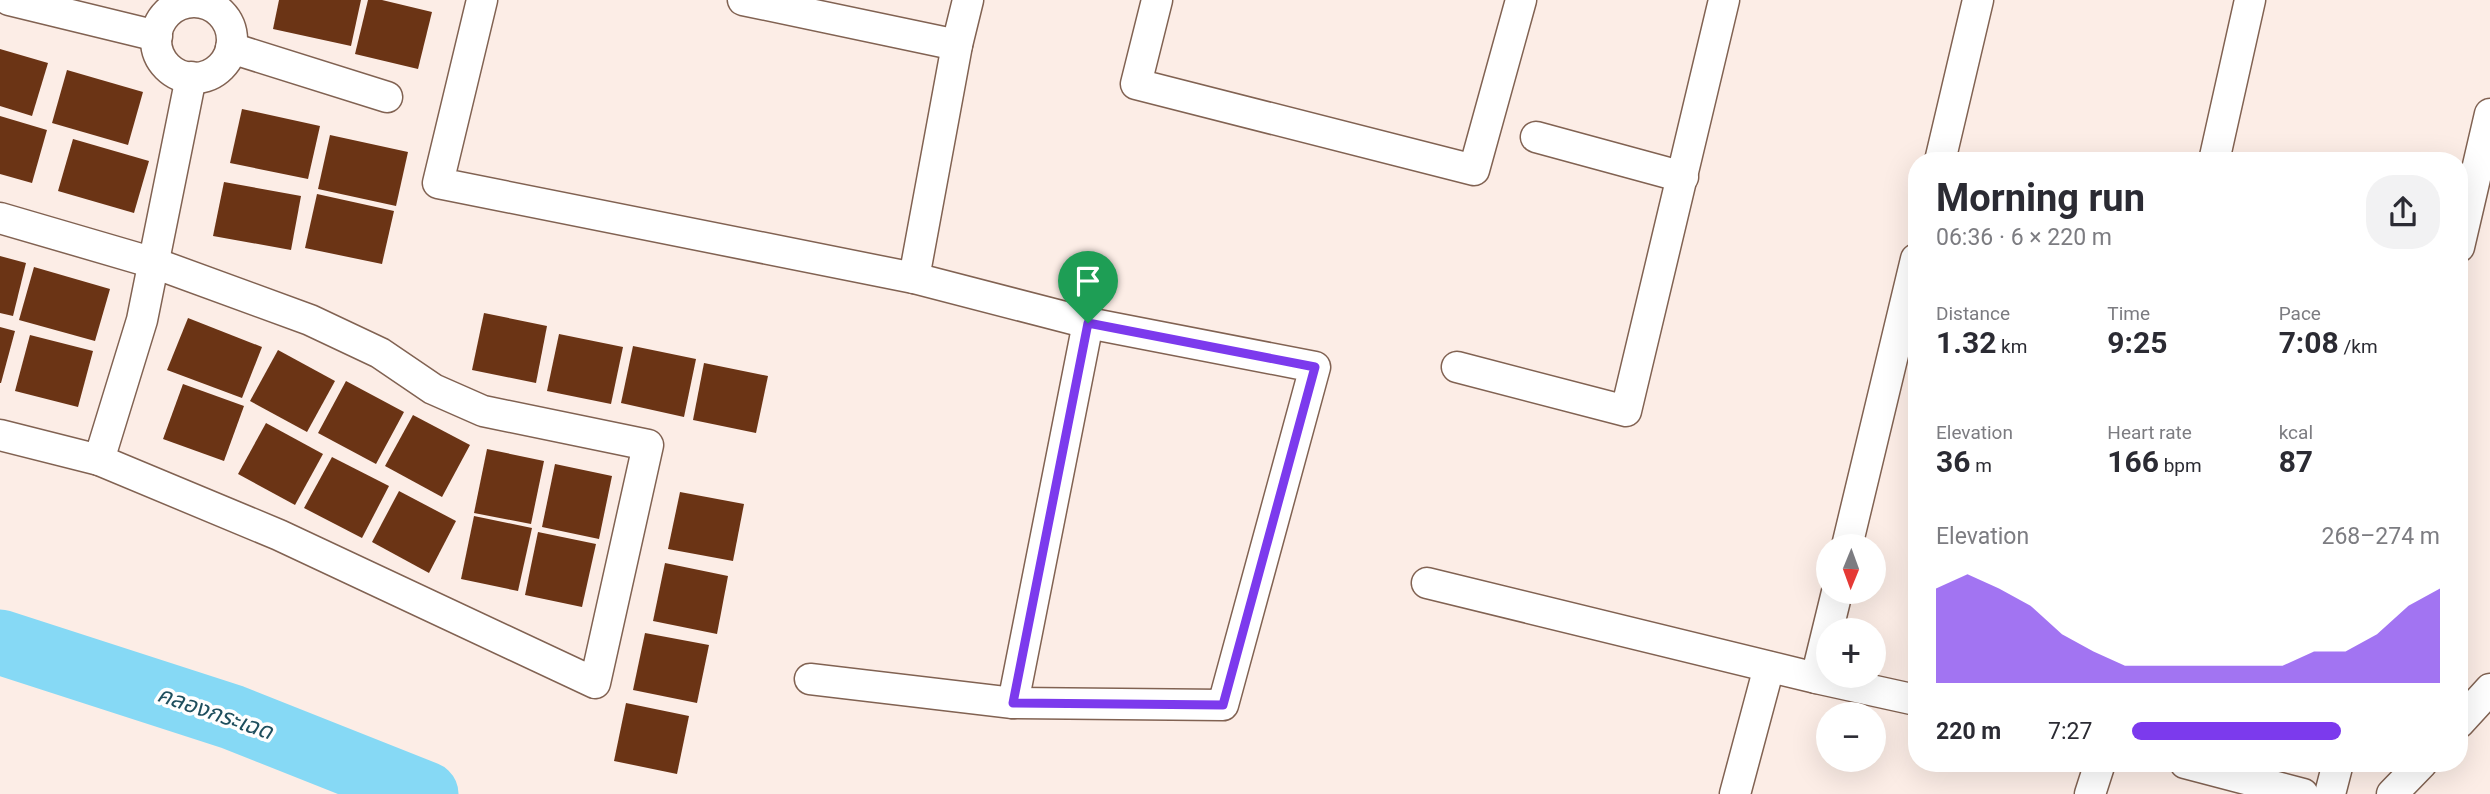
<!DOCTYPE html>
<meta charset="utf-8">
<style>
body{margin:0;font-family:Roboto,"Noto Sans Thai",sans-serif;background:#f2f2f3;color:#2b2b33;height:100vh;display:flex;flex-direction:column;font-size:26px;white-space:nowrap}
*{box-sizing:border-box;margin:0}
p{font-size:23px;color:#7c7c81}
.icon{flex:none;width:38px;height:38px;fill:none;stroke:currentColor;stroke-width:2;stroke-linecap:round;stroke-linejoin:round}
.map{position:relative;flex:1;overflow:hidden}
.details{position:absolute;left:1908px;top:152px;width:560px;height:620px;display:flex;flex-direction:column;background:#fff;border-radius:28px;box-shadow:0 7px 28px #0002}
.details>*{flex:none}
.needle{width:46px;rotate:181deg}
.buttons{position:absolute;left:1816px;top:534px;display:grid;gap:14px}
.buttons a{display:grid;place-items:center;width:70px;height:70px;border-radius:50%;background:#fff;box-shadow:0 7px 28px #0002;font-size:35px}
.pin{position:absolute;display:grid;place-items:center;width:60px;height:60px;color:#fff;margin:-72px -30px;border-radius:50% 50% 50% 0;rotate:-45deg;box-shadow:0 0 7px #0007}
.pin .icon{rotate:45deg}
.round{display:grid;place-items:center;flex:none;width:74px;height:74px;border-radius:28px;background:#f2f2f3}
.headline{display:flex;align-items:center;justify-content:space-between;height:119px;padding:0 28px}
h1{font-size:38px;font-weight:700;line-height:52px}
.metrics{display:grid;grid-template-columns:repeat(3,1fr);gap:10px;height:119px;padding:7px 28px}
.metrics div{display:grid;align-content:center}
.metrics b{font-size:30px;font-weight:700}
.metrics small{font-size:19px;font-weight:400}
.metrics p{font-size:19px}
.chart{height:196px;padding:14px 28px}
.chart p{display:flex;justify-content:space-between}
.chart svg{width:100%;height:126px;margin-top:7px;fill:#7c3aed;opacity:.7}
ul{padding:0 28px;list-style:none;font-size:23px}
li{display:grid;grid-template-columns:112px 84px 1fr;align-items:center;height:52px}
li i{height:18px;border-radius:9px;background:#7c3aed}
.map>svg:first-child{display:block}
</style>
<div class="map">
<svg width="2490" height="794" viewBox="0 0 2490 794">
<rect width="100%" height="100%" fill="#fcede6"/>
<g fill="none" stroke-linecap="round" stroke-linejoin="round">
<polyline stroke="#86d9f5" stroke-width="65" points="0,642 232,717 426,794"/>
</g>
<g fill="#6b3415">
<polygon points="279,0 361,0 351,46 273,29"/>
<polygon points="368,0 382,0 432,12 418,69 355,54"/>
<polygon points="0,49 48,63 32,116 0,106"/>
<polygon points="67,70 143,92 128,145 52,123"/>
<polygon points="242,109 320,126 308,179 230,163"/>
<polygon points="0,116 47,130 32,183 0,174"/>
<polygon points="330,135 408,152 396,206 318,189"/>
<polygon points="73,139 149,161 134,213 58,191"/>
<polygon points="224,182 301,196 291,250 213,236"/>
<polygon points="317,194 394,211 382,264 305,248"/>
<polygon points="0,256 26,263 13,316 0,313"/>
<polygon points="34,267 110,289 95,341 19,320"/>
<polygon points="484,313 547,326 536,383 472,370"/>
<polygon points="188,318 262,347 242,398 167,370"/>
<polygon points="0,327 15,331 1,383 0,383"/>
<polygon points="559,334 623,347 611,404 547,391"/>
<polygon points="30,335 93,351 78,407 15,391"/>
<polygon points="633,346 696,359 684,417 621,403"/>
<polygon points="278,350 335,381 307,432 250,401"/>
<polygon points="704,363 768,376 756,433 693,420"/>
<polygon points="346,381 404,412 376,464 318,433"/>
<polygon points="183,384 244,406 224,461 163,439"/>
<polygon points="413,415 470,445 442,497 385,466"/>
<polygon points="266,423 323,454 295,505 238,474"/>
<polygon points="487,449 544,461 531,524 474,513"/>
<polygon points="332,457 389,486 362,538 304,508"/>
<polygon points="555,464 612,476 599,539 542,527"/>
<polygon points="399,491 456,521 429,573 372,542"/>
<polygon points="680,492 744,504 733,561 668,549"/>
<polygon points="474,516 532,528 518,591 461,579"/>
<polygon points="538,532 596,544 582,607 525,595"/>
<polygon points="665,563 728,576 717,634 653,621"/>
<polygon points="645,633 709,645 697,703 633,690"/>
<polygon points="626,703 689,716 677,774 614,761"/>
</g>
<g fill="none" stroke-linecap="round" stroke-linejoin="round">
<defs>
<g id="street">
<polyline points="9,0 157,36"/>
<polyline points="482,0 438,183 914,278 1088,323 1315,367 1223,705 1013,703 810,679"/>
<polyline points="743,0 957,45"/>
<polyline points="1157,0 1136,84 1474,170 1521,0"/>
<circle cx="194" cy="40" r="38"/>
<polyline points="231,48 387,97"/>
<polyline points="1536,137 1683,177"/>
<polyline points="1940,161 1978,0"/>
<polyline points="2214,161 2250,0"/>
<polyline points="0,218 154,263 310,320 380,353 433,389 483,411 648,445 595,683 279,535 99,460"/>
<polyline points="2459,247 2490,114"/>
<polyline points="914,278 957,45 968,0"/>
<polyline points="1457,367 1626,411 1724,0"/>
<polyline points="0,435 99,460 142,320 191,77"/>
<polyline points="1847,546 1916,259"/>
<polyline points="1427,583 1816,678 1916,700"/>
<polyline points="1816,678 1837,592"/>
<polyline points="1013,703 1088,323"/>
<polyline points="2459,723 2490,689"/>
<polyline points="2185,763 2303,794"/>
<polyline points="1735,794 1769,667"/>
<polyline points="2090,794 2100,763"/>
<polyline points="2330,794 2338,763"/>
<polyline points="2392,794 2422,763"/>
</g>
</defs>
<use href="#street" stroke="#816252" stroke-width="33"/>
<use href="#street" stroke="#fff" stroke-width="30"/>
</g>
<g fill="none" stroke-linecap="round" stroke-linejoin="round">
<defs>
<polygon id="route" points="1088,323 1315,367 1223,705 1013,703"/>
</defs>
<use href="#route" stroke="#fff" stroke-width="14"/>
<use href="#route" stroke="#7c3aed" stroke-width="9"/>
</g>
<g text-anchor="middle" dominant-baseline="central" stroke-width="7" stroke-linejoin="round" paint-order="stroke">
<g font-size="23" font-style="italic" fill="#1e4e5d" stroke="#fefefe">
<text transform="translate(215 713) rotate(19)">คลองกระเฉด</text>
</g>
</g>
</svg>
<div class="buttons">
<a><svg class="needle" viewBox="-14 -14 28 28"><path d="M0-13l5 13h-10z" fill="#e53935"/><path d="M0 13l5-13h-10z" fill="#7c7c81"/></svg></a>
<a>+</a>
<a>−</a>
</div>
<div class="pin" style="left:1088px;top:323px;background:#1e9e55"><svg class="icon" aria-label="arrive" viewBox="0 0 24 24"><path d="M6 21V4h12l-3 4 3 4H6"/></svg></div>
<section class="details">
<div class="headline"><div><h1>Morning run</h1><p>06:36 · 6 × 220 m</p></div><a class="round"><svg class="icon" aria-label="share" viewBox="0 0 24 24"><path d="M12 15V3M7 8l5-5 5 5M5 13v7h14v-7"/></svg></a></div>
<div class="metrics">
<div><p>Distance</p><b>1.32<small> km</small></b></div>
<div><p>Time</p><b>9:25</b></div>
<div><p>Pace</p><b>7:08<small> /km</small></b></div>
</div>
<div class="metrics">
<div><p>Elevation</p><b>36<small> m</small></b></div>
<div><p>Heart rate</p><b>166<small> bpm</small></b></div>
<div><p>kcal</p><b>87</b></div>
</div>
<div class="chart"><p><span>Elevation</span>268–274 m</p>
<svg viewBox="0 0 160 44" preserveAspectRatio="none"><path d="M0 44V11L10 6L20 11L30 17L40 27L50 33L60 38L70 38L80 38L90 38L100 38L110 38L120 33L130 33L140 27L150 17L160 11V44z"/></svg>
</div>
<ul>
<li><b>220 m</b>7:27<i style="width:68%"></i></li>
</ul>
</section>
</div>
